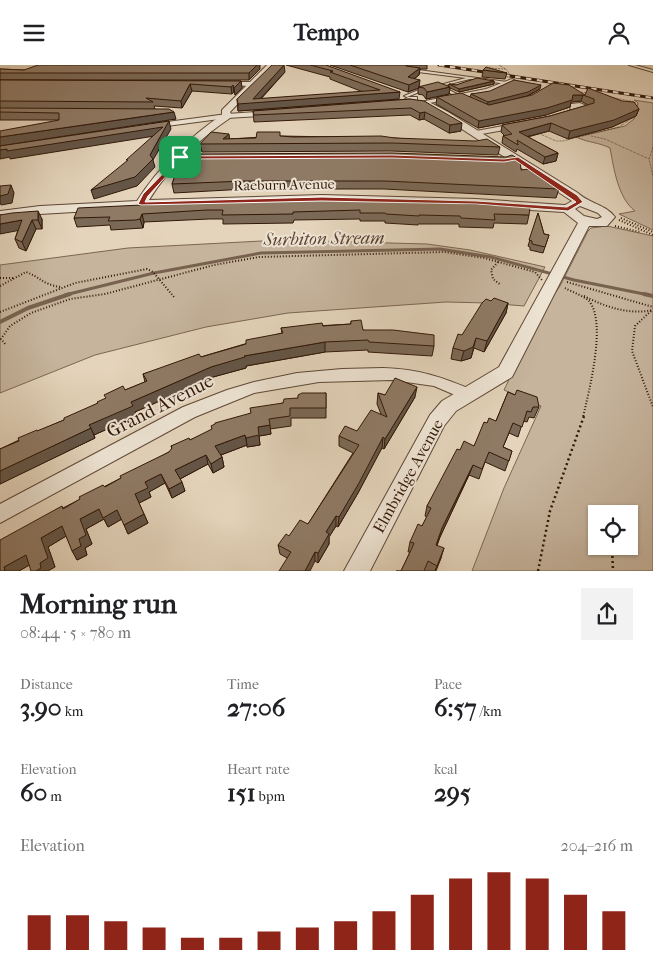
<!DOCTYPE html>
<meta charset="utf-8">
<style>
body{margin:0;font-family:"IM FELL French Canon",serif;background:#f2f2f2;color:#202124;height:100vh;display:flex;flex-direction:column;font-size:19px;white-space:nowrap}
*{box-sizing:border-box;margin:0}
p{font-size:16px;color:#757577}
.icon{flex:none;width:28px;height:28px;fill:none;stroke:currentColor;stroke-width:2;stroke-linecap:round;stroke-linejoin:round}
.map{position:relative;height:506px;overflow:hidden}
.sheet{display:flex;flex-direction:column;background:#fff;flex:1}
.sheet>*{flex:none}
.controls{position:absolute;left:588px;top:440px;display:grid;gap:10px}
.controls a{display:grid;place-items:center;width:50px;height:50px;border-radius:0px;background:#fff;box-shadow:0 1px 4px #0004;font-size:25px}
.pin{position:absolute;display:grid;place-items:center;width:42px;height:42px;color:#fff;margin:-21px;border-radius:10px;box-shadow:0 2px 8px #0006}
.round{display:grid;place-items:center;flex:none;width:52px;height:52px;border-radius:0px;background:#f2f2f2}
.head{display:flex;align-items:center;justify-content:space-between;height:85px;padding:0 20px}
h1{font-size:28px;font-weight:700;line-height:38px}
.metrics{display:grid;grid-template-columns:repeat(3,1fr);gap:8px;height:85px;padding:5px 20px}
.metrics div{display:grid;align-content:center}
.metrics b{font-size:25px;font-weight:700}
.metrics small{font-size:14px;font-weight:400}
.metrics p{font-size:14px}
.chart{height:140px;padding:10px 20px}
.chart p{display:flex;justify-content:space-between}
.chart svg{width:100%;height:90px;margin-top:5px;stroke:#8f2418;stroke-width:6}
header{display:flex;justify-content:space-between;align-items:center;height:65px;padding:0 20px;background:#fff;font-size:22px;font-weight:700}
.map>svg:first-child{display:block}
</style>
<header><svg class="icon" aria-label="menu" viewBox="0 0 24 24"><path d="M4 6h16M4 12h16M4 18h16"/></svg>Tempo<svg class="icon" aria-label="person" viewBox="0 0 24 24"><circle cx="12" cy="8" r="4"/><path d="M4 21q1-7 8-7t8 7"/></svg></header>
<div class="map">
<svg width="653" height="506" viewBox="0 0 653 506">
<rect width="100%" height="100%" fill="#e4d4bb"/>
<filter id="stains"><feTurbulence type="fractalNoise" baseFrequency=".004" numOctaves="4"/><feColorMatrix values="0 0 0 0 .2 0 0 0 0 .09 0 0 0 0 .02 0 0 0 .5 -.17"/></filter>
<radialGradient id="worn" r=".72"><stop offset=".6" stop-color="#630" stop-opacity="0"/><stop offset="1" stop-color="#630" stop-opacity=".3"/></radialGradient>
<g fill="#c6b49d" stroke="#7c6652" fill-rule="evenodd">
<path d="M 634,35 L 653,38 L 653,165 L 619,149 L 635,146 C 618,133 614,104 610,83 C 598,77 589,78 576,72 L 625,61 L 634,54 L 638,38 Z"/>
<path d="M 607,161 L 653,171 L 653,506 L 472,506 L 504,423 L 541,341 L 504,325 L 540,250 L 560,221 L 588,166 L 591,163 ZM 596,449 L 629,449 L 629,481 L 596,481 Z"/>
<polygon points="281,175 427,179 470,185 545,202 524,241 487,238 446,237 288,248 206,262 95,290 0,328 0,200 128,183"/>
</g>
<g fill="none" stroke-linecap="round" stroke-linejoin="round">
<polyline stroke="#78624f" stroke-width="3" points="65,230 154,208 261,188 440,184 491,192 574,215 649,230"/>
<g stroke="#78624f" stroke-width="4">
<polyline points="644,229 653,231"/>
<polyline points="0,257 28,243 70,229"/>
</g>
<defs>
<g id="service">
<polygon points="629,0 635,0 653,5 653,7"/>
<polygon points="411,4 507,17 509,18 507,19 470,14 441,21 461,31 462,32 460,33 436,21 466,13 410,6"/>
<polygon points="426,22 429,23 407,32 404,31"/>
</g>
<g id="minor">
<polygon points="512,14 514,15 514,17 488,28 429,38 425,36 486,24"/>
<polygon points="223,17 251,17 254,19 251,21 221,20 221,18"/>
<polygon points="580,38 591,43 587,45 570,47 571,39"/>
<polygon points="272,46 275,46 275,50 227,53 152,63 148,61 152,59 227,49"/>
<polygon points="519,58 522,58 522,62 476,70 472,68 476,66"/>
<path d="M 383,303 C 419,304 442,312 475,326 L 477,330 L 475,334 L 469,336 L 434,321 L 392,315 L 319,317 L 254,328 L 195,352 L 0,458 L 0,439 L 183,342 L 227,325 L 254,317 L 297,308 L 342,304 Z"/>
</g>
<path id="tertiary" d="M 267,0 L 275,0 L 230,47 L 232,51 L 230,53 C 200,73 168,104 149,135 L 322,130 L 476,134 L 565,140 L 572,136 L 442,51 L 424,41 L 410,40 L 404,35 L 408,32 L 417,32 L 417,36 L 429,37 L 448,47 L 578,128 C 590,139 605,139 615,152 L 607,161 L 589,161 L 512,312 L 456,346 L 444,361 L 370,506 L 344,506 L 430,350 L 442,336 L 499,302 L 578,158 L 564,147 L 476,142 L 322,138 L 141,143 L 40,149 L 0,154 L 0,146 L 40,141 L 137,136 C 158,103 190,71 222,50 L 222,45 ZM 580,141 L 598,148 L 602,152 L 597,154 L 584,151 L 575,144 Z"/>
</defs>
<use href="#service" stroke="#5e4735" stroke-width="2"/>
<use href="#minor" stroke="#5e4735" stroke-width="2"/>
<use href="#tertiary" stroke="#5e4735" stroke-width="2"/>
<g stroke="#321808" stroke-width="1" stroke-dasharray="0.5 1" stroke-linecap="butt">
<polyline points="499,0 507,5 510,10"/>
<polyline points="486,3 505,4"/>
<polyline points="578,27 589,28"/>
<polyline points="610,32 635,37 635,40"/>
<polyline points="538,68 556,76 563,76 619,62 634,52"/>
<polyline points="591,71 605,74 649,94"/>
<polyline points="653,82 649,94 653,111"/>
</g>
<g stroke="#321808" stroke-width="2" stroke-dasharray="1 2" stroke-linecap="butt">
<polyline points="621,153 653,167"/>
<polyline points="619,155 653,170"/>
<polyline points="615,161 640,167"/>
<polyline points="498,197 491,205 493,214 501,220"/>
<polyline points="0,213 13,213"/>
<polyline points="567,217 653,242"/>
<path d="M 0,221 L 26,207 C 40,212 42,219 60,222"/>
<path d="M 565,223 C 572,227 584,231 589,236 C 607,257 589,326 583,352"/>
<path d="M 584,231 C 606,242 628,250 653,245"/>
<polyline points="651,246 635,261 632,286 653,342"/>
<polyline points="0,247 75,218 147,204 153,207 174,232"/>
<polyline points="5,279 1,274 10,261 31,248 70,234 105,229 214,200 259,192 444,187 484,193 535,207 542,215"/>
</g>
<g stroke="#321808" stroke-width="2.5" stroke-dasharray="2 3" stroke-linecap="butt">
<polyline points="612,481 613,506"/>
<polyline points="538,506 550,446 584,351"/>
</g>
<use href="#service" fill="#ede3d3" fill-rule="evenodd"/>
<use href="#minor" fill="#ede3d3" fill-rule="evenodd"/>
<use href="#tertiary" fill="#ede3d3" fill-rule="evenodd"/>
<defs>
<polyline id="rail" points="439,0 653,33"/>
</defs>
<use href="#rail" stroke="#321808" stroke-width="3"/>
<use href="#rail" stroke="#ede3d3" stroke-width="2" stroke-dasharray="5.5" stroke-linecap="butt"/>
</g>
<g fill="#7b6957" stroke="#321808">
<polygon points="286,0 326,0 399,34 238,46 237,34 285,7 261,34 363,27 330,14 330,12"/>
<polygon points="330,0 427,0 427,4 420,4 419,10 414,14 419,22 448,22 449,19 456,20 494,16 494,19 459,27 450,23 449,29 426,34 423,30 418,29 418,23 408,27"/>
<polygon points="0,4 24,5 260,4 249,15 0,15"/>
<polygon points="483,5 507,8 505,14 482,12"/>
<polygon points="0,15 241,16 242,23 235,30 234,27 232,29 192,26 182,43 154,41 155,44 176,54 57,55 0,55"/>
<polygon points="540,24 528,31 585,30 639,44 636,51 612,62 568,74 549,66 528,72 558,88 556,96 543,99 517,84 516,87 502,78 503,71 504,70 501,67 502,60 550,51 588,40 581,36 571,37 570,42 546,50 478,63 436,39 437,32 470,32 471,29"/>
<polygon points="410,34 461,66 449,68 424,54 419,55 410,50 254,57 253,46"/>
<polygon points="280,71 395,73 500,82 498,90 391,86 202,87 200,79 229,74"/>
<polygon points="182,93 521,105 559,124 556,133 384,124 246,124 174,128 172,119"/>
<polygon points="227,136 529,150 527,159 494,158 493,163 459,162 459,159 418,159 418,160 385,158 385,156 360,156 360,154 294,155 293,158 223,159 223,154 209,154 144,157 143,163 111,165 110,160 77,162 74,153"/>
<polygon points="538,148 544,169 549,170 543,188 530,185 530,182 528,181"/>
<polygon points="0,150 42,154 42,164 36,164 26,186 19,183 15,174 18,165"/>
<polygon points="491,236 508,238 506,248 484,287 474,283 471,293 461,296 451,294 453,283 462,270"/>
<polygon points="351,256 363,265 434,281 432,291 368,287 368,285 325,287 246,301 246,303 213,312 135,347 136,351 94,370 95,373 0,419 0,384 38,366 64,355 125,325 145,317 143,309 282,268 281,263 351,259"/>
<polygon points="508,327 539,342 534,353 529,352 527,357 523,356 518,372 509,368 503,382 512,386 505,406 485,397 479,414 469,410 440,472 437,480 441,493 436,506 401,506 410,487 408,487 410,477 422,461 427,452 425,451 427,441 460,385 474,381 487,358 496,356"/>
<polygon points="326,328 326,353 291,353 291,361 270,364 271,369 259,371 260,380 247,382 247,380 221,390 222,392 224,402 213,408 208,399 180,414 185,426 172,433 165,418 149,427 151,432 139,438 148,458 128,469 122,454 108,462 104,454 86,464 92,479 85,483 87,490 77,495 66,471 48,482 55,502 29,500 19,506 63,443 121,413 169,387 172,384 171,381 190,375 251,348 298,333"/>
<polygon points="378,328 385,330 415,332 384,384 382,383 380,386 358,428 338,462 336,461 329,472 329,479 318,498 315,496 287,493 280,489 278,480 289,471 308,459 353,388 339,381 339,371 357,366 381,349 377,339"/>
</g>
<g fill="#645547" stroke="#321808">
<polygon points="257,0 260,0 260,4 249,15 249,8"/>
<polygon points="284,0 285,7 257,37 400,27 399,34 238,46 238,39 253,34"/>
<polygon points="420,3 419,10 407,19 408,12"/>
<polygon points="420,15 419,23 408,27 409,20"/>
<polygon points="241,16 242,23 235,30 234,23"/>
<polygon points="494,16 494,19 459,27 459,24"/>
<polygon points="190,19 192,26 182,43 181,36"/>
<polygon points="233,20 234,27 232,29 231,22"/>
<polygon points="541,20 540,24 527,31 487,41 488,37"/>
<polygon points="450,22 449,29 426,34 427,27"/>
<polygon points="573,30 583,30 581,36 571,37 570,42 546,50 478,63 479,56"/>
<polygon points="639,44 636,51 612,62 568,74 570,66"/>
<polygon points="174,47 176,54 0,81 0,72"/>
<polygon points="425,47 424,54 419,55 420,48"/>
<polygon points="169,56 171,64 153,95 155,102 137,121 94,134 91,125 150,90 161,70 10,94 10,92 0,94 0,85"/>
<polygon points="462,58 461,66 449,68 450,60"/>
<polygon points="551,58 549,66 517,74 519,67"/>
<polygon points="229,69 230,77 223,74"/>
<polygon points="558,88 556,96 543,99 545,92"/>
<polygon points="11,120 14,128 12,138 1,140 0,137 0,131"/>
<polygon points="38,146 42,154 42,164 38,155"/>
<polygon points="142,149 144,157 143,163 140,154"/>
<polygon points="22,155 26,164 0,169 0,159"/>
<polygon points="32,155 36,164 26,186 22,177"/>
<polygon points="508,238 506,248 484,287 487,276"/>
<polygon points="476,273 471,293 461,296 464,286"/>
<polygon points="325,277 325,287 246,301 246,303 213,312 135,347 136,351 94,370 89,360 131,337 211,302 244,291"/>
<polygon points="417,322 415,332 384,384 385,374"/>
<polygon points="270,360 271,369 259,371 260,380 247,382 246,373 258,362"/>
<polygon points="91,363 95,373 0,419 0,406"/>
<polygon points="245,370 247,380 218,391 215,381"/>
<polygon points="383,372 382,383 358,428 338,462 339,452"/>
<polygon points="206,390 208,399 178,415 175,405"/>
<polygon points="222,392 224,402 213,408 211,399"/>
<polygon points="473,400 469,410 440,472 434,489 442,463"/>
<polygon points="161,409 165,418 149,427 151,432 139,438 135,429 145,417"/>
<polygon points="182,417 185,426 172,433 169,424"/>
<polygon points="99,444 117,445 122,454 108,462 104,454 86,464 92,479 85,483 87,490 77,495 72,486 79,474 80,454"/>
<polygon points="144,449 148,458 128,469 124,460"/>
<polygon points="336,451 336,461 329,472 329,479 318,498 318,488 326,467"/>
<polygon points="62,461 68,470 48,482 55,502 48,506 36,506 40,498 41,473"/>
<polygon points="444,483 441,493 435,506 437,501"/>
<polygon points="315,487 315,496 310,506 305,506"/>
<polygon points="26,490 33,498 19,506 5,506 4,502"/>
</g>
<g fill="#8f7a65" stroke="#321808">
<polygon points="38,0 257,0 249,8 0,8 0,4 24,5"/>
<polygon points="272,0 284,0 253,34 380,25 330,7 333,6 310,0 326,0 400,27 238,39 237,34"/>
<polygon points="350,0 406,0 406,1 420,3 408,12 420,15 409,20"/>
<polygon points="486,2 507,8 483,5"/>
<polygon points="477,13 494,16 459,24 449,19 456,20"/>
<polygon points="0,15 241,16 234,23 233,20 231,22 190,19 181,36 146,33 153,37 0,36"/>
<polygon points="514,15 541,20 528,27 488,37 471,29 490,26"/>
<polygon points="438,17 450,22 427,27 424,23 418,22"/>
<polygon points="553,18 569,20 585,30 588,23 622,36 634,37 639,44 614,55 570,66 551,58 519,67 558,88 545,92 517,75 518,80 503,71 512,69 502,60 550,51 594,38 594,34 583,30 573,30 572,35 547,43 479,56 437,32 461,28 489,40 532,30"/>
<polygon points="410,34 424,36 462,58 450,60 425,47 420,48 411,43 254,50 253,46"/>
<polygon points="0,43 169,44 174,47 0,72 0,66 59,55 59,48 0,47"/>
<polygon points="169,56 150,90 153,94 135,112 91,125 128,95 126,95 163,62 7,86 7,84 0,85 0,81"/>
<polygon points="211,67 229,69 223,74 256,73 257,67 280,67 280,71 294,72 381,71 395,73 476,76 487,74 500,82 392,78 200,79"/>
<polygon points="392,88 506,92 512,90 520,95 521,105 529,104 559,124 385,116 245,116 172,119 182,93 191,89"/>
<polygon points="11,120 8,129 0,131 0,121"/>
<polygon points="288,134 409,136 530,142 529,150 494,149 495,155 461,153 460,151 419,150 419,151 386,149 385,148 360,148 360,145 293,147 293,149 222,150 223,145 207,145 142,149 140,154 136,155 108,156 110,152 74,153 78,143 227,136"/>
<polygon points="38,146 38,155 32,155 22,177 15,174 22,155 0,159 0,150 12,148"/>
<polygon points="538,148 544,169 549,170 545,182 532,179 532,176 529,175"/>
<polygon points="494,233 508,238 487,276 476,273 473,282 464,286 453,283 458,269 462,270 482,238 486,234 491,236"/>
<polygon points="361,255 363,265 393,265 434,270 434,281 369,277 368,275 325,277 244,291 245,292 211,302 131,337 133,341 89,360 91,363 0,406 0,384 19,376 18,373 37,365 37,366 64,355 64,353 98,338 97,337 106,333 104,330 123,321 125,325 147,316 143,309 199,289 201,292 246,279 246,275 283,268 281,263 322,258 323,261 351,259 351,256"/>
<polygon points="395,313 417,322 385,374 383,372 381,376 359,418 339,452 336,451 326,467 329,469 318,488 315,487 305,506 279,506 291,487 278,480 286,469 289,471 300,455 308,459 359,380 339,371 345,361 357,366 371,345 387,352 378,328 385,330"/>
<polygon points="517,325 537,332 539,342 533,342 531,347 527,346 522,362 513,358 503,382 512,386 509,396 489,387 482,404 473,400 442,463 436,480 444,483 437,501 428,496 424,506 396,506 401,506 412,483 414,478 410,477 418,459 422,461 431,443 427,441 457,384 460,385 464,376 474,381 484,357 487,358 489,353 496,356 508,327 515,330"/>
<polygon points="302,328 326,328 326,343 290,343 290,351 269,354 270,360 258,362 259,370 246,373 245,370 215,381 222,392 211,399 206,390 175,405 182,417 169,424 161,409 145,417 148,423 135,429 144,449 124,460 117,445 103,453 99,444 80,454 86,470 79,474 81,481 72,486 62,461 41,473 48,493 40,498 41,503 36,506 31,506 26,490 4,502 5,506 0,506 0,475 62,441 63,444 80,434 79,432 103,420 105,422 121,413 120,411 169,387 172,383 171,381 189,373 190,375 212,364 211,361 215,359 215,358 251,348 250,343 283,338 284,334 298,333 298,330"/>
</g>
<path fill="#8f2418" stroke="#fff" fill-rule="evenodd" d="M 392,90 L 504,94 L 518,92 L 577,130 L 583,137 L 568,146 L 476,139 L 322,136 L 141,140 L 138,139 L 143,129 L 180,91 ZM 392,93 L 504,97 L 515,95 L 576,137 L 567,142 L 476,136 L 322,132 L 145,137 L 148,131 L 182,94 Z"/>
<g text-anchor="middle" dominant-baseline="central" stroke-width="4" stroke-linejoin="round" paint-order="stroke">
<g font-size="14" fill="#321808" stroke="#ede3d3">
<text transform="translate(284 120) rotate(-1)">Raeburn Avenue</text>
</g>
<g font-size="16" fill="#321808" stroke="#ede3d3">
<text transform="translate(408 411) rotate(-61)">Elmbridge Avenue</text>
</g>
<g font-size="18" font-style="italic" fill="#5b4331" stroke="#ede3d3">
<text transform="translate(324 174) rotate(-1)">Surbiton Stream</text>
</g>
<g font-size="19" fill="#321808" stroke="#ede3d3">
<text transform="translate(160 341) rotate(-27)">Grand Avenue</text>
</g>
</g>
<rect width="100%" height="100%" filter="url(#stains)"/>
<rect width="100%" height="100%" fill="url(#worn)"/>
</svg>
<div class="controls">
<a><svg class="icon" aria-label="locate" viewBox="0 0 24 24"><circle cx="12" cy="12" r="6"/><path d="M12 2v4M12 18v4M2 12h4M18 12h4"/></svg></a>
</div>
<div class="pin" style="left:180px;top:92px;background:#1e9e55"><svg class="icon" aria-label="arrive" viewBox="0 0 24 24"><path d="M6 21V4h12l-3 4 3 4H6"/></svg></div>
</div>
<section class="sheet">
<div class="head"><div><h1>Morning run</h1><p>08:44 · 5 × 780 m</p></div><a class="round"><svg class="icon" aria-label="share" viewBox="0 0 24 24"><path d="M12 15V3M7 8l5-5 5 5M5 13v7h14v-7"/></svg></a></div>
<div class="metrics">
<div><p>Distance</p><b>3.90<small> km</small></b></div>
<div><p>Time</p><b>27:06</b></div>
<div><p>Pace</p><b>6:57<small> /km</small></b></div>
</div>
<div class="metrics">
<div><p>Elevation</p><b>60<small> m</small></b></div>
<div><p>Heart rate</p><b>151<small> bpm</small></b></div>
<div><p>kcal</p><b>295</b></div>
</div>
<div class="chart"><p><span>Elevation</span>204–216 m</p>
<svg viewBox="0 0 160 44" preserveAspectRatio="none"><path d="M5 44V27M15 44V27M25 44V30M35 44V33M45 44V38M55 44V38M65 44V35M75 44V33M85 44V30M95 44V25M105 44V17M115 44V9M125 44V6M135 44V9M145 44V17M155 44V25"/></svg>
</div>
</section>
